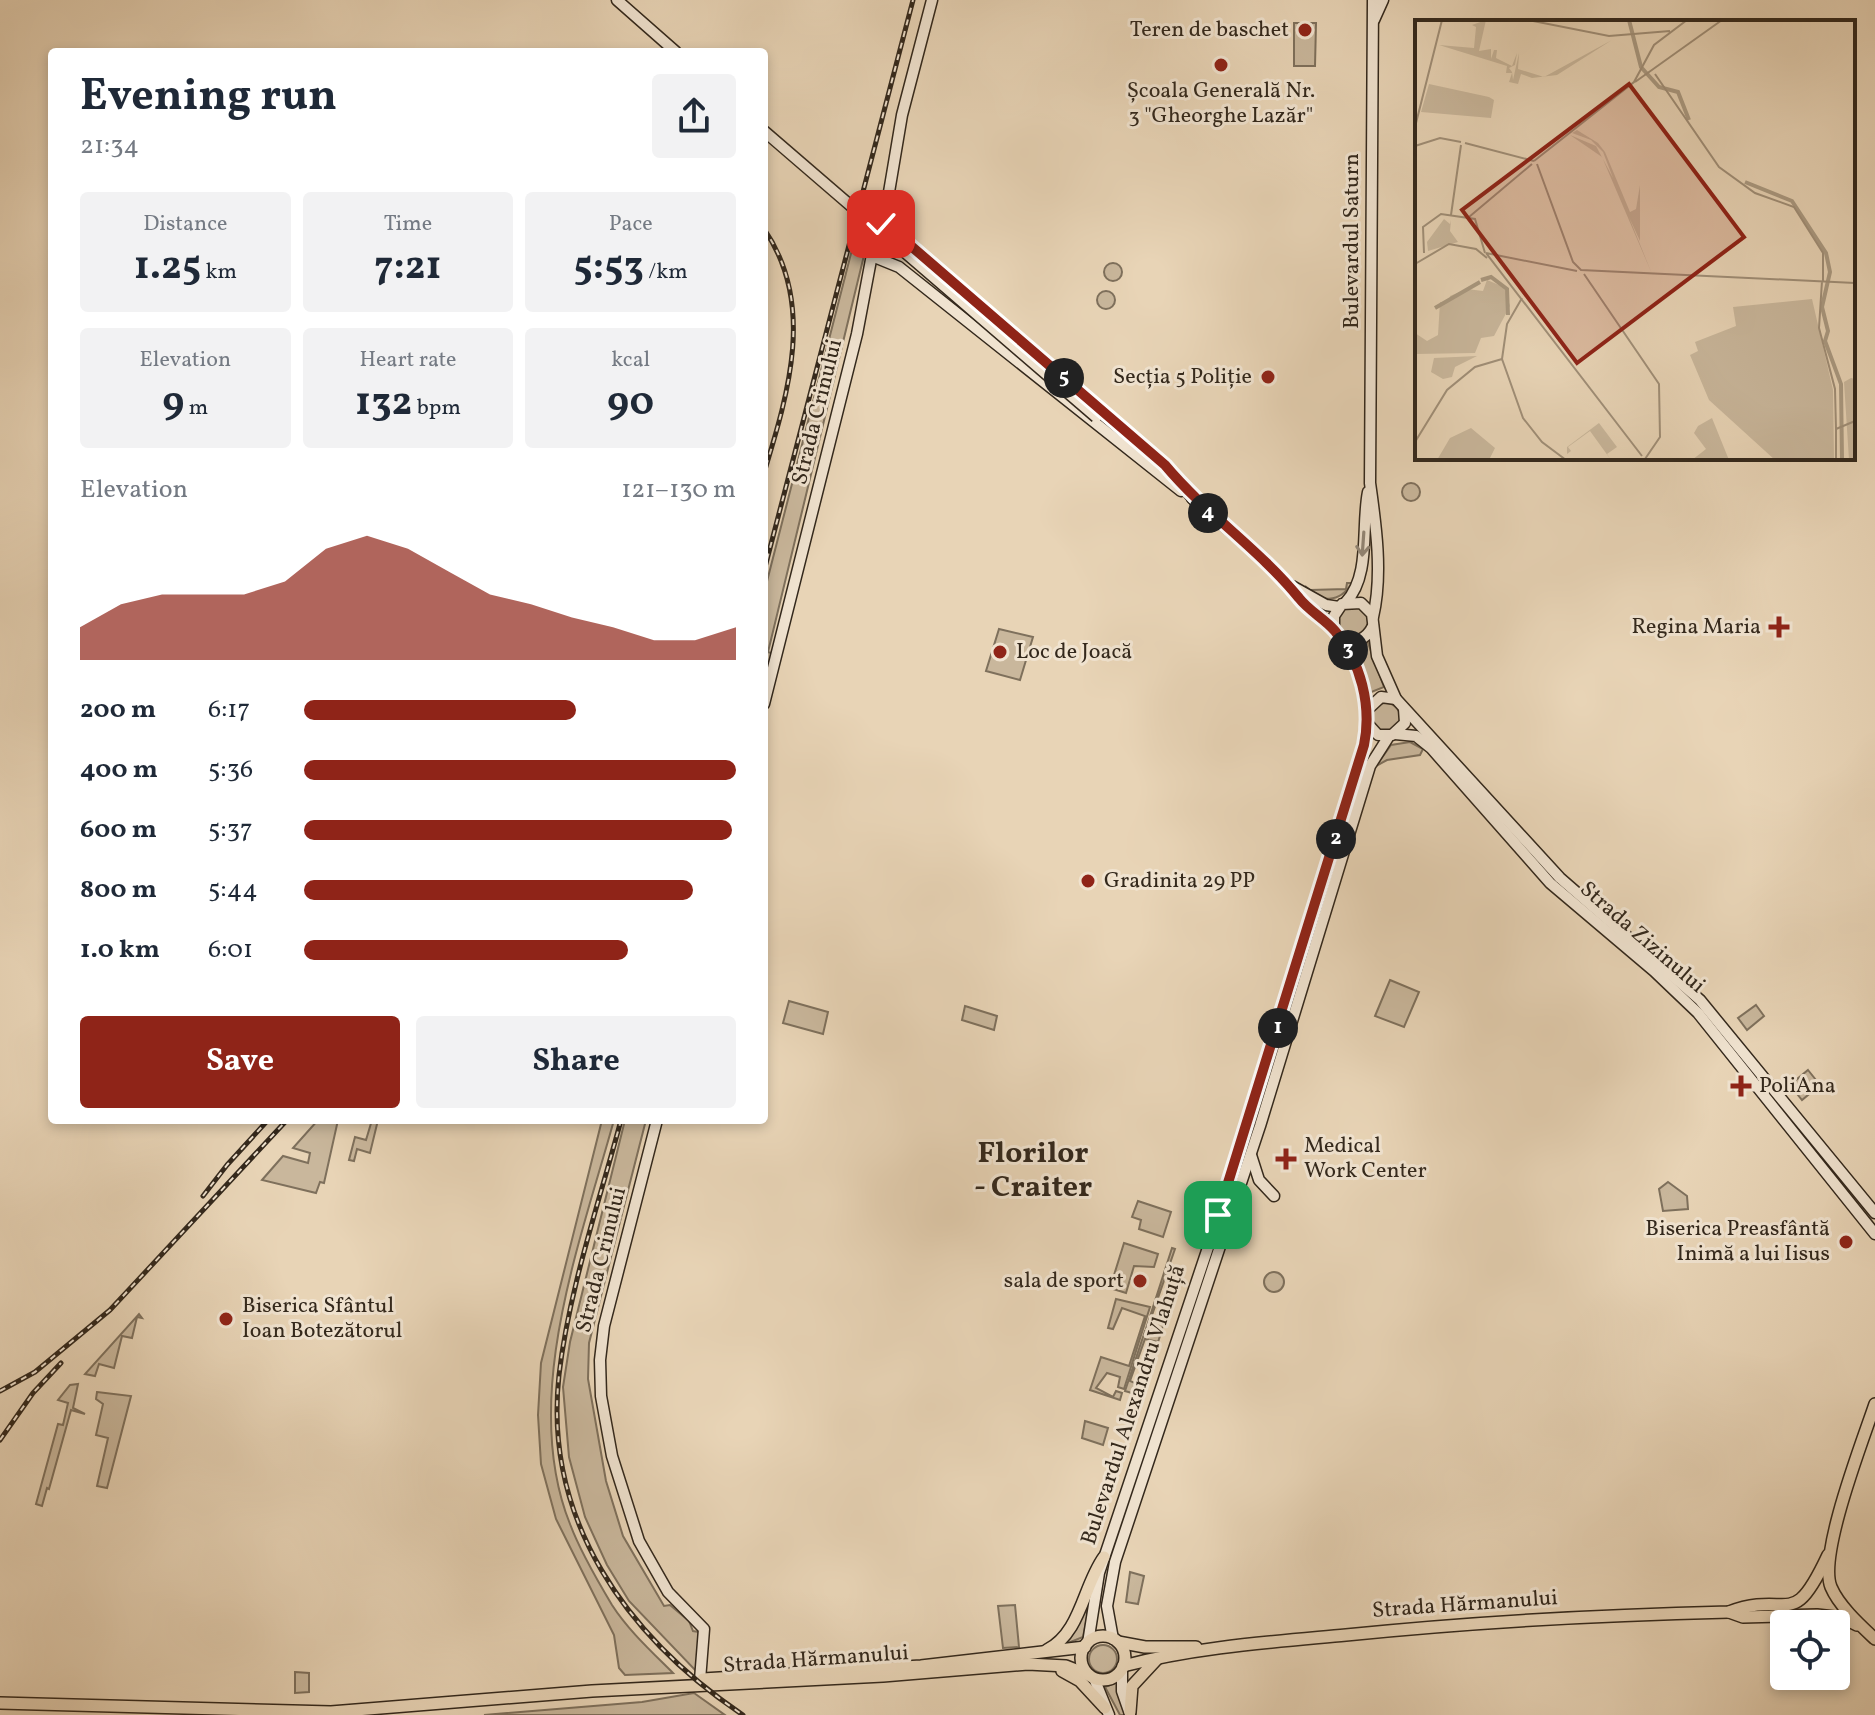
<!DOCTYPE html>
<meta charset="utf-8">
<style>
body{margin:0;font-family:Vollkorn,serif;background:#f2f2f3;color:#1f2937;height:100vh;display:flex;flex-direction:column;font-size:30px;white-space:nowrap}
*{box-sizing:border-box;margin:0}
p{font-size:26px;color:#747a83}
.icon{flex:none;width:44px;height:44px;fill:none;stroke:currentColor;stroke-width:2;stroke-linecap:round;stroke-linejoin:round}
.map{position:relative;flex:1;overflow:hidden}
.side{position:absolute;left:48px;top:48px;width:720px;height:1076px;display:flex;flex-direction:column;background:#fff;border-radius:8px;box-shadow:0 4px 12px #0003}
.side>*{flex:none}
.tools{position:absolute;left:1770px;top:1610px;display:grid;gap:16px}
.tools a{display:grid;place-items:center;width:80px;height:80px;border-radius:8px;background:#fff;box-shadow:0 4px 12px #0003;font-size:40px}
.pin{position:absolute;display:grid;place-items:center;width:68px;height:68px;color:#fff;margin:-34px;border-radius:16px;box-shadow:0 4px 12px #0006}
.km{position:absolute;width:40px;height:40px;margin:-20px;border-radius:50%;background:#222;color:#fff;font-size:22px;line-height:40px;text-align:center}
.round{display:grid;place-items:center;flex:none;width:84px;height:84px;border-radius:8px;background:#f2f2f3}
.head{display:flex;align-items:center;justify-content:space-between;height:136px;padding:0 32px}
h1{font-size:44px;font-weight:700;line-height:60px}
.figures{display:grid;grid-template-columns:repeat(3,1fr);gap:12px;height:136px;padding:8px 32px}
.figures div{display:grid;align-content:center;border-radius:8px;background:#f2f2f3;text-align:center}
.figures b{font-size:40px;font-weight:700}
.figures small{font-size:22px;font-weight:400}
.figures p{font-size:22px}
.chart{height:224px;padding:16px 32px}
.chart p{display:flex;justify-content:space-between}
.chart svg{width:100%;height:144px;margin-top:8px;fill:#8f2418;opacity:.7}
.button{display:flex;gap:16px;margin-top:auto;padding:16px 32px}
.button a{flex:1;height:92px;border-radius:8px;background:#8f2418;color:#fff;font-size:32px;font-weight:700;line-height:92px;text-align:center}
.button a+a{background:#f2f2f3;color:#1f2937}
ul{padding:0 32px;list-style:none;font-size:26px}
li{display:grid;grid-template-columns:128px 96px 1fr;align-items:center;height:60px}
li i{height:20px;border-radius:10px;background:#8f2418}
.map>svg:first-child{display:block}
</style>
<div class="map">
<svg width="1875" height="1715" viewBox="0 0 1875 1715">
<rect width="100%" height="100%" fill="#e8d4b6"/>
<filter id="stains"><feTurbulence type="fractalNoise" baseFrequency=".0025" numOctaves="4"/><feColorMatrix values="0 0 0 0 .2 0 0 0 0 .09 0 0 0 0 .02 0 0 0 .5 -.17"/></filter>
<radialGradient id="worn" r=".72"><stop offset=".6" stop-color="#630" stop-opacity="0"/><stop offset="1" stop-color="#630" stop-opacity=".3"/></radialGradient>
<g fill="#c9b79c" stroke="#7e705c" stroke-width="2">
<polygon points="1294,23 1316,23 1315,66 1294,66"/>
<polygon points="856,234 867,243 768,652 774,654 767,682 764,682 764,593"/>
<circle cx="1113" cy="272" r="9"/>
<circle cx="1106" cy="300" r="9"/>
<circle cx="1411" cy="492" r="9"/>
<path d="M 1347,583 L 1352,583 C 1340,603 1319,604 1305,586 L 1310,590 L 1346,589 Z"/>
<circle cx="1353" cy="622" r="15"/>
<polygon points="999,629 1033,637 1020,680 986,671"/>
<polygon points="1368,643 1384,687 1369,693 1352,649"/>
<circle cx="1386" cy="717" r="14"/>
<polygon points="1410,742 1423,749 1420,755 1387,760 1376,766 1391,745"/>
<polygon points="1390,980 1419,992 1404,1027 1375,1016"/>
<polygon points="789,1001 828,1012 823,1034 783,1023"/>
<polygon points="1756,1005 1764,1016 1747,1030 1738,1018"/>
<polygon points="965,1006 997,1016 994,1030 962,1020"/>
<polygon points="1808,1070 1820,1085 1802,1100 1790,1085"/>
<polygon points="318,1120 338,1120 324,1183 320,1182 316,1193 262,1180 283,1156 308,1163 310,1153 293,1148"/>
<polygon points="372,1120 378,1120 370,1153 357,1149 354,1161 349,1160 355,1137 366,1140"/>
<path d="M 602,1120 L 614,1120 C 580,1243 520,1399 570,1524 C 580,1551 597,1580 612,1605 C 628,1630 652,1652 673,1673 L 625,1675 L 619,1668 L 614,1635 L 556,1519 L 541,1464 L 538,1415 L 541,1363 Z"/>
<polygon points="625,1120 646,1120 589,1343 588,1379 606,1481 623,1536 664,1606 670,1605 689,1621 693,1631 699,1632 696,1671 629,1601 607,1565 585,1517 569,1457 563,1387 570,1342"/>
<polygon points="1668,1182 1687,1196 1688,1209 1663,1211 1659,1189"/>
<polygon points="1138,1201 1171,1212 1163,1237 1139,1229 1141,1220 1132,1217"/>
<polygon points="1124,1243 1158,1254 1154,1267 1134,1266 1126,1293 1110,1288"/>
<polygon points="1172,1248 1175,1249 1151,1318 1164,1323 1160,1334 1146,1329"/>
<circle cx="1274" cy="1282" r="10"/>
<polygon points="1116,1299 1150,1307 1124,1389 1118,1387 1120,1377 1107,1373 1096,1388 1113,1397 1116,1391 1122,1393 1120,1400 1090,1390 1101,1357 1129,1366 1145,1316 1122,1308 1113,1329 1108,1328"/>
<polygon points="139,1314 142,1318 137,1317 132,1338 122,1336 114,1368 99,1364 95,1376 85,1374"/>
<polygon points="1145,1331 1160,1336 1158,1342 1145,1339 1130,1381 1142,1386 1139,1395 1125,1391"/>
<polygon points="78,1384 73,1408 85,1414 71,1410 49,1489 47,1488 42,1506 36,1504 58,1424 63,1425 68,1403 58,1400 70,1385"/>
<polygon points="97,1392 131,1396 107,1488 97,1486 108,1438 96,1435 103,1404 96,1399"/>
<polygon points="1085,1421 1108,1428 1103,1445 1082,1438"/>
<polygon points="1130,1572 1144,1576 1138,1604 1126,1602"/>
<polygon points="1086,1602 1087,1617 1083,1637 1063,1645 1072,1635"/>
<polygon points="1015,1605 1019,1647 1003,1648 998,1606"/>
<circle cx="1103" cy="1659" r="14"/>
<polygon points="295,1672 309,1673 309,1692 295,1693"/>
<polygon points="1117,1682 1126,1715 1120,1715 1105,1687"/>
<polygon points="694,1693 725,1715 484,1715 642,1702"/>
</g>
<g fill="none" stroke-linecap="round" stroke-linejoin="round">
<defs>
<g id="secondary">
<polyline points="617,0 676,52"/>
<path d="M 1373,0 L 1370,483 C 1376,525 1383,575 1373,617"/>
<polyline points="1374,20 1383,0"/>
<polyline points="882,221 1165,465 1195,501"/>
<polyline points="872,256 899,267 1181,491"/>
<polyline points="1192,498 1267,563 1334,629"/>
<polyline points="1292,586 1326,605 1339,607"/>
<path d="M 1346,602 C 1371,575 1361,527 1368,492"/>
<path d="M 1341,637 C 1354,645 1366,640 1373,626"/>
<polyline points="764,704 857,334 874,244 887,204 902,115 932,0"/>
<polyline points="1367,710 1381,697 1396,699"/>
<polyline points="1368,724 1378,735 1392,735 1405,723 1404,709"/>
<polyline points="1395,734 1416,736 1431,748 1550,883 1654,971 1698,1013 1875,1234"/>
<polyline points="657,1120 604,1326 600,1360 601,1396 612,1456 639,1541 668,1592 704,1629 700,1680"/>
<polyline points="1251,1155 1259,1180 1274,1196"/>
<polyline points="1113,1639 1107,1606 1115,1562 1260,1126 1370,766 1389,736"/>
<polyline points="1088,1643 1099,1573 1236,1164 1364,745 1367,710 1359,672 1334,627 1334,616 1342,604 1361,603 1372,614 1377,656 1396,699 1560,878 1700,1000 1875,1213"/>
<polyline points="1122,1669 1122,1691 1130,1714"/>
<polyline points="1094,1678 1109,1715"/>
</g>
<g id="primary">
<path d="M 1875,1404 C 1863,1440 1818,1555 1831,1587 C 1839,1606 1860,1625 1875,1639"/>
<polyline points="1729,1612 1743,1617 1817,1615 1843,1618 1857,1625"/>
<circle cx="1103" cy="1658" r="22"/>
<polyline points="1118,1642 1145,1647 1196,1647"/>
<path d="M 1047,1650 C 1081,1633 1083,1586 1104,1557"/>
<path d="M 1123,1666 C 1196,1647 1271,1642 1346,1635 C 1473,1622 1601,1615 1729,1612 C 1791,1589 1791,1634 1828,1555"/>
<polyline points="1062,1671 1080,1681 1105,1708"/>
<polyline points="703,1679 921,1666 1085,1647"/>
<polyline points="0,1703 331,1712 592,1691 883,1676 1028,1664 1066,1666 1089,1675"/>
<polyline points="1130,1712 1132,1686 1157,1659"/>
</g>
</defs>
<use href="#secondary" stroke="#33281c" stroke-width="13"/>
<use href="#primary" stroke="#33281c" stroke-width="14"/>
<use href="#secondary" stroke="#f0e3d0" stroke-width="10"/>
<use href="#primary" stroke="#e8d4b6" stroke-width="11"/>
<defs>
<g id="rail">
<path d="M 764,229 C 816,304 788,394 764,473"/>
<polyline points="764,571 913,0"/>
<path d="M 621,1120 C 599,1203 569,1289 559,1375 C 543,1520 627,1637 743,1715"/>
<polyline points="203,1196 227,1165 268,1120"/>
<polyline points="0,1391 35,1372 110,1310 287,1120"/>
<polyline points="0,1440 33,1393 61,1363"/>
</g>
</defs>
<use href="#rail" stroke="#33281c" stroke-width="5"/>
<use href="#rail" stroke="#f0e3d0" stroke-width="2" stroke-dasharray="6" stroke-linecap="butt"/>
<defs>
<polyline id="secondary-bridge" points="764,131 1096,417"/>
</defs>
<use href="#secondary-bridge" stroke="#33281c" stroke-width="13" stroke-linecap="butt"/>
<use href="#secondary-bridge" stroke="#f0e3d0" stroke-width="10"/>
</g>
<defs><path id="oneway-shaft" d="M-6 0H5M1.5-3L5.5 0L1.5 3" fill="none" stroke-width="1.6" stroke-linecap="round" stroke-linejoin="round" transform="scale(2)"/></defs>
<use stroke="#928676" href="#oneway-shaft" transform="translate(1363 544) rotate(94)"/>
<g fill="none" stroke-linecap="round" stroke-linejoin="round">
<defs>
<path id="route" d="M 881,224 L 882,221 L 1165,465 C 1206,514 1259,549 1299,598 C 1309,611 1325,619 1335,631 C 1361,662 1372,706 1364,745 L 1218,1215"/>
</defs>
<use href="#route" stroke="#fff" stroke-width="16"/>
<use href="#route" stroke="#8f2418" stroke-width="10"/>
</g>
<g fill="#8f2418" stroke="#f0e3d0" stroke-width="3">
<circle cx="1305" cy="30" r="8"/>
<circle cx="1221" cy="65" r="8"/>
<circle cx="1268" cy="377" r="8"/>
<path d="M1775 615h8v8h8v8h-8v8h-8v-8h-8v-8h8z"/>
<circle cx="1000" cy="652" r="8"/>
<circle cx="1088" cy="881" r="8"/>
<path d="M1737 1074h8v8h8v8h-8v8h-8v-8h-8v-8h8z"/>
<path d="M1282 1147h8v8h8v8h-8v8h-8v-8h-8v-8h8z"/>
<circle cx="1846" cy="1242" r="8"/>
<circle cx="1140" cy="1281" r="8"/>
<circle cx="226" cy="1319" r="8"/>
</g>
<g text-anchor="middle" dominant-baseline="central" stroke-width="6" stroke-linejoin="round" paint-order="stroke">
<g font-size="22" fill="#33281c" stroke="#f0e3d0" text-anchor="end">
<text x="1289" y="30">Teren de baschet</text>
<text x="1221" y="91" text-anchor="middle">Școala Generală Nr.<tspan x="1221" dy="25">3 "Gheorghe Lazăr"</tspan></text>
<text x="1252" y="377">Secția 5 Poliție</text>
<text x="1761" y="627">Regina Maria</text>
<text x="1016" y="652" text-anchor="start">Loc de Joacă</text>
<text x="1104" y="881" text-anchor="start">Gradinita 29 PP</text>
<text x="1759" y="1086" text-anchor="start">PoliAna</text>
<text x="1304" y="1146" text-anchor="start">Medical<tspan x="1304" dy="25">Work Center</tspan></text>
<text x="1830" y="1229">Biserica Preasfântă<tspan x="1830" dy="25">Inimă a lui Iisus</tspan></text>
<text x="1124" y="1281">sala de sport</text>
<text x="242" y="1306" text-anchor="start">Biserica Sfântul<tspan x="242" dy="25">Ioan Botezătorul</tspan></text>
</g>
<g font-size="22" fill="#33281c" stroke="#f0e3d0">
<text transform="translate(1352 241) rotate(-90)">Bulevardul Saturn</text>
<text transform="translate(818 412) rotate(-76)">Strada Crinului</text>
<text transform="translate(1642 938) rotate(41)">Strada Zizinului</text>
<text transform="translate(602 1260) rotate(-76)">Strada Crinului</text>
<text transform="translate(1134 1405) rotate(-72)">Bulevardul Alexandru Vlahuță</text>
<text transform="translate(1465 1605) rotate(-4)">Strada Hărmanului</text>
<text transform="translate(816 1660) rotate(-4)">Strada Hărmanului</text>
</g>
<g font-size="30" font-weight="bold" fill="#33281c" stroke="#f0e3d0">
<text x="1033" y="1154">Florilor<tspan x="1033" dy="34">- Craiter</tspan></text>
</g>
</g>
<g transform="translate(1415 20)">
<rect width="440" height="440" fill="#e8d4b6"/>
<path d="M 71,0 L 64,31 L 76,29 L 76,39 L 79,30 L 82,30 L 81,38 L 97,46 L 102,33 L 100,45 L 94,48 L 97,52 L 98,60 L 104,33 L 103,49 L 129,57 L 197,20 L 142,55 L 117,58 L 106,54 L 103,64 L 94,62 L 97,53 L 91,53 L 92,46 L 24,25 L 59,28 L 61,7 L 57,5 ZM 14,64 L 74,77 L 79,80 L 76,98 L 6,92 ZM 162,110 L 183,123 L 190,132 L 215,192 L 221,189 L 225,165 L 225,221 L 214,197 L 237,254 L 187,137 L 155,115 L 181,126 L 198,158 L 188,132 L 176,120 L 157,113 ZM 29,199 L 35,204 L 36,200 L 35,211 L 43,222 L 13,231 L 12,222 ZM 72,260 L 89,267 L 95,286 L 79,316 L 66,318 L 60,333 L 0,334 L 0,313 L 12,321 L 23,315 L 25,282 L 34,282 L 35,276 L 52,269 L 68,271 ZM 397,279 L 418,370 L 419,440 L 360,440 L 294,380 L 275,335 L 283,331 L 280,322 L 321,306 L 318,287 ZM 62,336 L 40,347 L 37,357 L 28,359 L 16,352 L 19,338 ZM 436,358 L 440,359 L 440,440 L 434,440 L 429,362 ZM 297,398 L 314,440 L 277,440 L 291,429 L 279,413 L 283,406 ZM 184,403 L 202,427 L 192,434 L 196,440 L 175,411 L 153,427 L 156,431 L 152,434 L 152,427 ZM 56,408 L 80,428 L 74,440 L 22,440 L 35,418 Z" fill="#c9b79c"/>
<path fill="none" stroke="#aa9a82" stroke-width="4" d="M 214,0 L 226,47 L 244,67 L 263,72 L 274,100M 330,162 L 377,181 L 411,233 L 415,252 L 407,287 L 413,311 L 410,321 L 426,364 L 427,440M 66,260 L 76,257 L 92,269 L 93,295M 20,288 L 65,262"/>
<path fill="none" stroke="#a08f78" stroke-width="2" d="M 113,0 L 194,16 L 255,11M 240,54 L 304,147 L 340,173 L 379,187 L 408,233 L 408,261M 220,62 L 307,0M 0,107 L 27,0M 50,123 L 119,141M 0,126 L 25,118 L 46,122M 119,141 L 219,62 L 239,25 L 272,0M 122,144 L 158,242 L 166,250 L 440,263M 36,195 L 46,125M 54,197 L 117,144M 9,233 L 8,207 L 26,194 L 60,199 L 70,233M 71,233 L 227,436M 71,233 L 162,251M 0,244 L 34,224 L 61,229 L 72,238M 169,254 L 244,364 L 245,417 L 230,439M 407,261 L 404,308 L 420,369 L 421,409M 107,278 L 92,304 L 87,339 L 108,398 L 127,422 L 151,440M 0,422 L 32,370 L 60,347 L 87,339M 421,440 L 421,409 L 440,401"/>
<path fill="#8f2418" fill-opacity="0.15" stroke="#8f2418" stroke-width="4" d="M 214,64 L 329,217 L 162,343 L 47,190 Z"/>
<rect width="440" height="440" fill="none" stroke="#33281c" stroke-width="4"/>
</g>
<rect width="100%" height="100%" filter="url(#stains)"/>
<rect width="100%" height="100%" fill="url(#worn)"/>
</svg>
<div class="tools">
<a><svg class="icon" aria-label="locate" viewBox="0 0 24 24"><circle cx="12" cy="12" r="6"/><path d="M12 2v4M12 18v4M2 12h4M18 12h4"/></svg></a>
</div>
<div class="pin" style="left:1218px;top:1215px;background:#1e9e55"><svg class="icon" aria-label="arrive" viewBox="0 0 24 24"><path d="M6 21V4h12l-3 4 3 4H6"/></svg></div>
<div class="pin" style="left:881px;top:224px;background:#d93025"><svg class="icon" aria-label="check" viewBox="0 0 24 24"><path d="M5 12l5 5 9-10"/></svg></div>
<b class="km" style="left:1278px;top:1028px">1</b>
<b class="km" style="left:1336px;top:839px">2</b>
<b class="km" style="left:1348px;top:650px">3</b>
<b class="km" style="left:1208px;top:513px">4</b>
<b class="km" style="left:1064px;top:378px">5</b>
<section class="side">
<div class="head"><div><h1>Evening run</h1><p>21:34</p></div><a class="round"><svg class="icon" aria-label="share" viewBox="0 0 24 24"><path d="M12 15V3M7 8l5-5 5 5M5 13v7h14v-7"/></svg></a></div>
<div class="figures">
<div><p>Distance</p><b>1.25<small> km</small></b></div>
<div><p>Time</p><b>7:21</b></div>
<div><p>Pace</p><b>5:53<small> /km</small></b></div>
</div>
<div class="figures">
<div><p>Elevation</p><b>9<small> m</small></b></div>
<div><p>Heart rate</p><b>132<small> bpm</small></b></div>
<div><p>kcal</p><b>90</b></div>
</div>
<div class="chart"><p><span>Elevation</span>121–130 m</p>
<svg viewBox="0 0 160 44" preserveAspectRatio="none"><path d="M0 44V34L10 27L20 24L30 24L40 24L50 20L60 10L70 6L80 10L90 17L100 24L110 27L120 31L130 34L140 38L150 38L160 34V44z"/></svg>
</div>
<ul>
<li><b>200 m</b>6:17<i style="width:63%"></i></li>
<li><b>400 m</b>5:36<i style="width:100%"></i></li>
<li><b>600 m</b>5:37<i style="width:99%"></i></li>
<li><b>800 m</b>5:44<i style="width:90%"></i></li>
<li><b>1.0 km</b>6:01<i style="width:75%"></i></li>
</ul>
<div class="button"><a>Save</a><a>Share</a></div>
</section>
</div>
